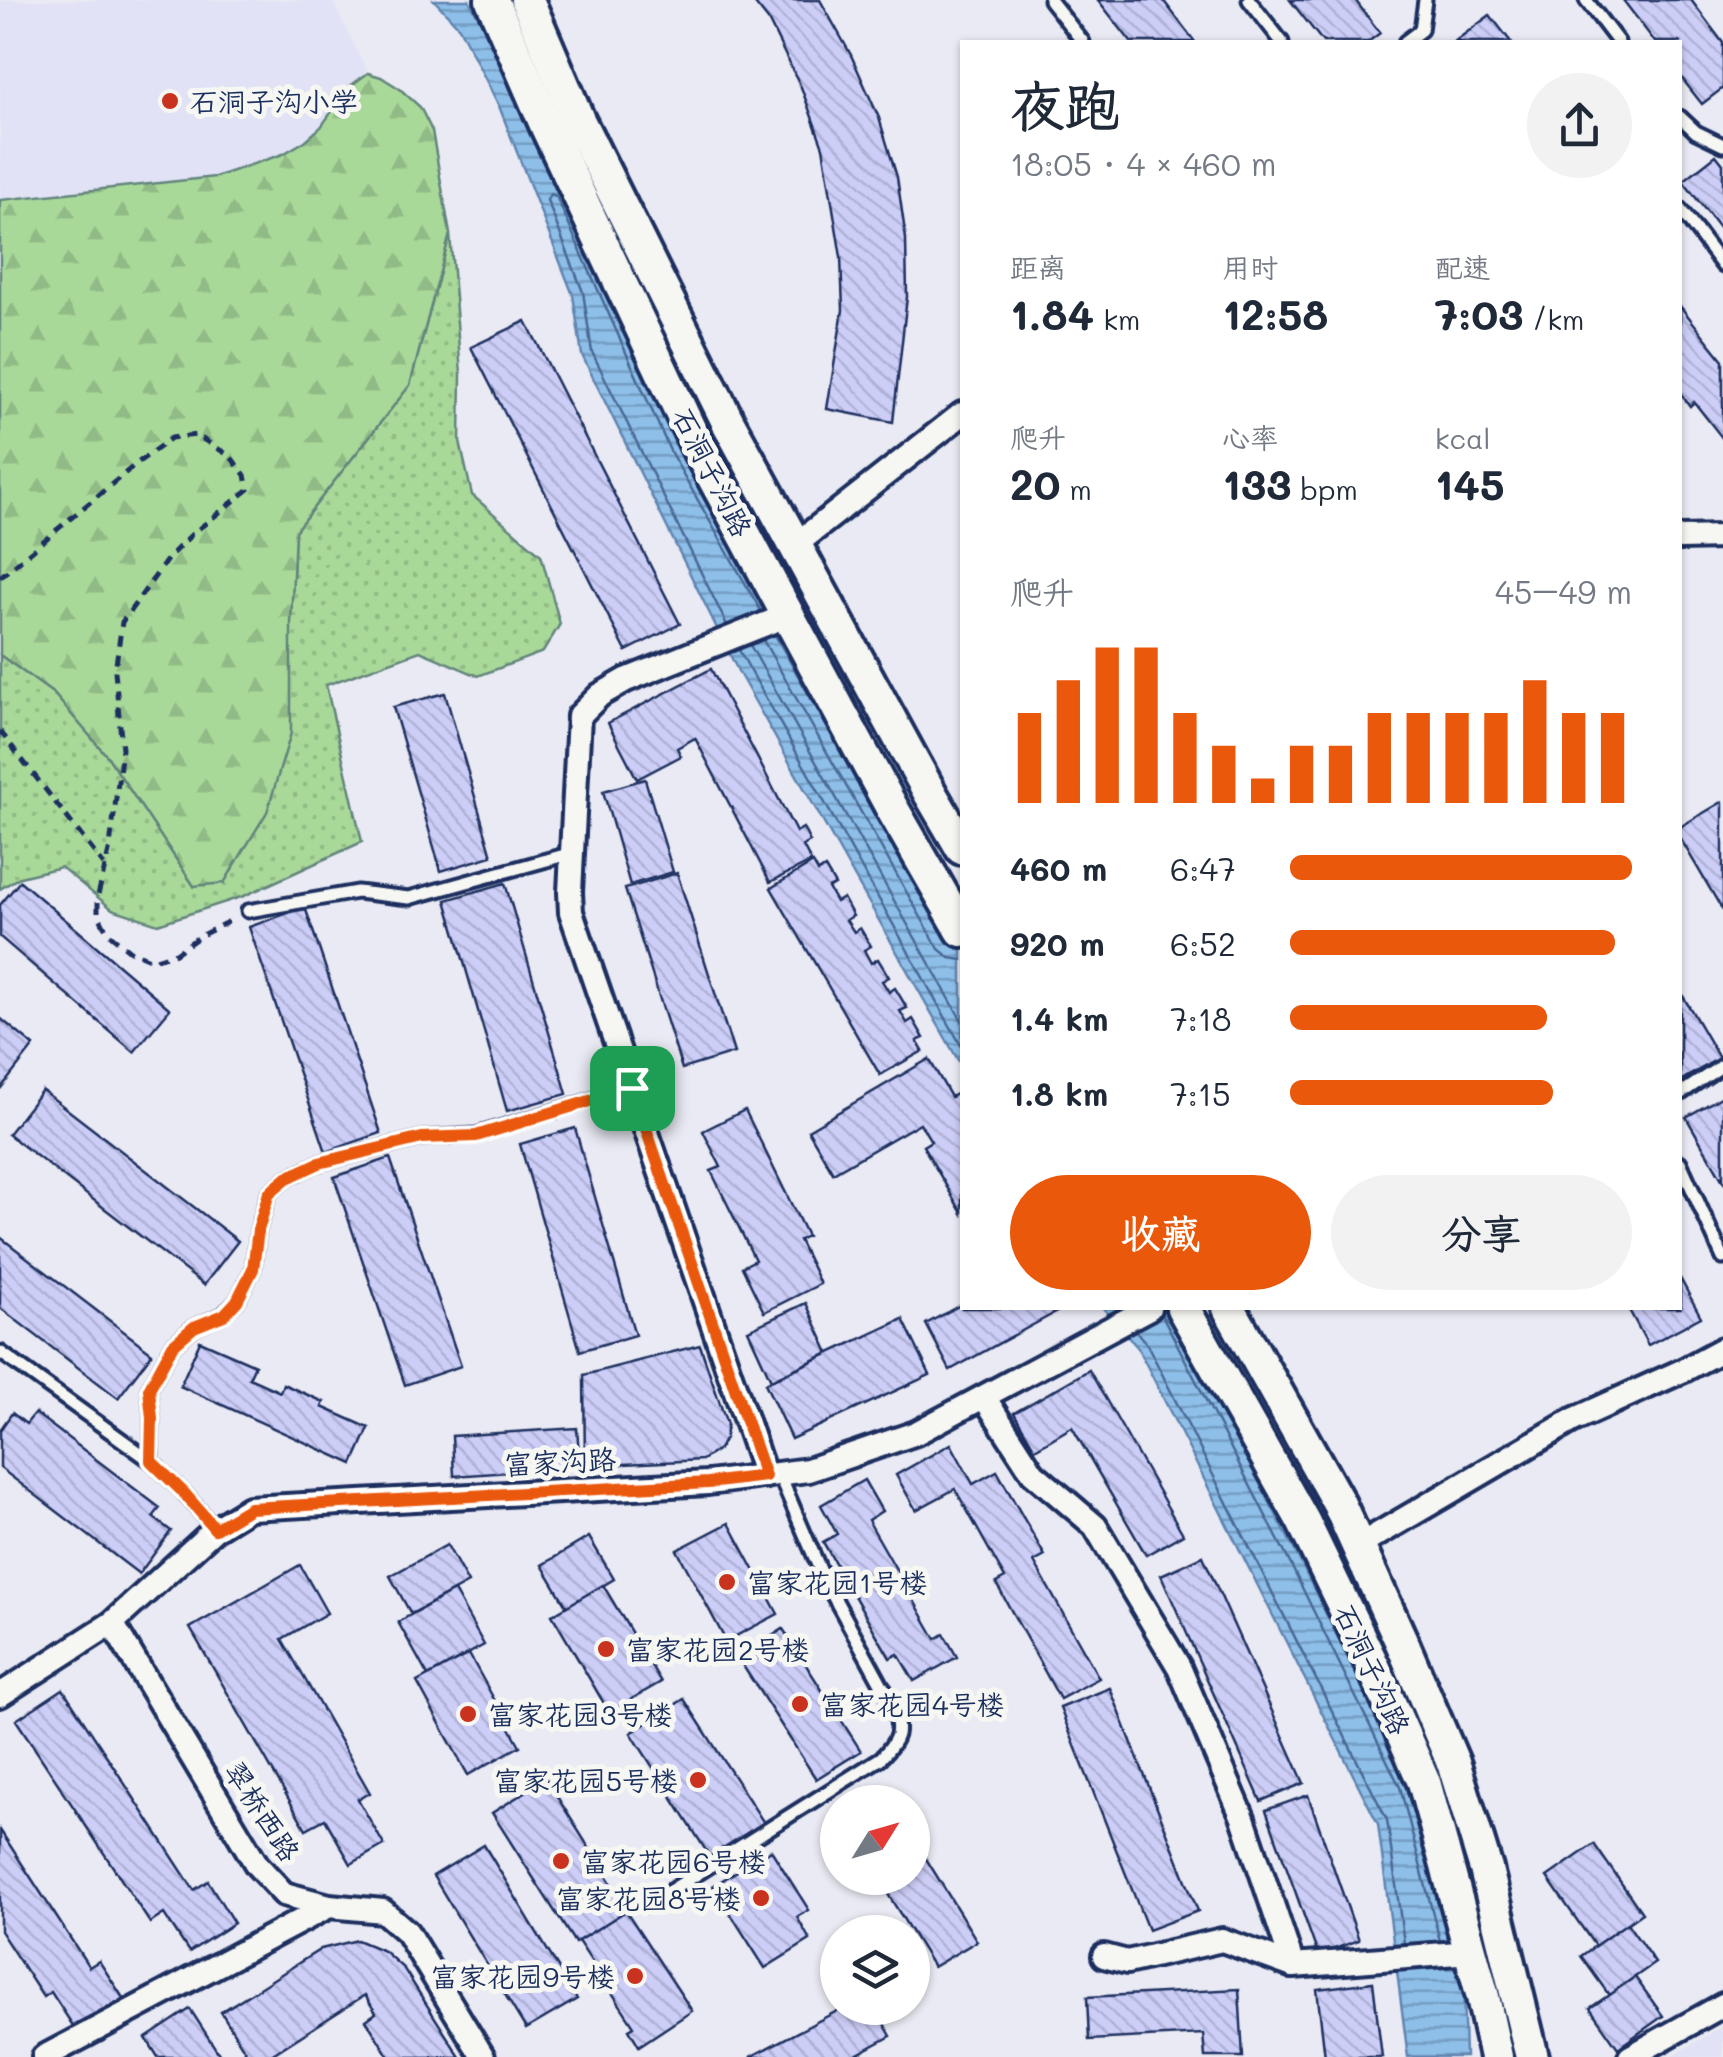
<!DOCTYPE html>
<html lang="zh">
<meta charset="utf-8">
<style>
body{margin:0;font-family:Mali,"LXGW WenKai TC",sans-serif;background:#f2f2f3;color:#1f2937;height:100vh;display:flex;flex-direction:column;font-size:38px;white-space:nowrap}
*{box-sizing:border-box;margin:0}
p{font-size:32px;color:#747a83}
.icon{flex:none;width:55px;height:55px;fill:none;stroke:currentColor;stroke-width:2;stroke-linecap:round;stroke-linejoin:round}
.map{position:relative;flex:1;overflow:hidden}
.drawer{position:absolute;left:960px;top:40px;width:722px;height:1270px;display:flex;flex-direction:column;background:#fff;border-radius:0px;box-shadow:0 2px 8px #0004}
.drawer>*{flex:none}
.needle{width:65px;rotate:53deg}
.controls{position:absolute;left:820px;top:1785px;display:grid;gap:20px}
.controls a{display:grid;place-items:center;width:110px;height:110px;border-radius:50%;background:#fff;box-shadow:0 2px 8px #0004;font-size:50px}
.pin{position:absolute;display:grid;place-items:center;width:85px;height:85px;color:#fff;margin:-42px;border-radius:20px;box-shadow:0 5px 15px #0006}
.round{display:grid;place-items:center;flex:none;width:105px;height:105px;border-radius:52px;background:#f2f2f3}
.headline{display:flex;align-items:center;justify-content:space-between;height:170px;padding:0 50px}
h1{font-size:55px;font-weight:700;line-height:75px}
.stats{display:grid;grid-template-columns:repeat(3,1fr);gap:15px;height:170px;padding:10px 50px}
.stats div{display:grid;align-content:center}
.stats b{font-size:42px;font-weight:700}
.stats small{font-size:28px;font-weight:400}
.stats p{font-size:28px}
.chart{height:280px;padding:20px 50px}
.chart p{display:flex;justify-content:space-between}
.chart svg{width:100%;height:180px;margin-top:10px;stroke:#ea580c;stroke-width:6}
.button{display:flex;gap:20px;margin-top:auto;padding:20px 50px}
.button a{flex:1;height:115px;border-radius:60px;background:#ea580c;color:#fff;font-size:40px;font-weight:700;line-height:115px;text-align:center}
.button a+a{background:#f2f2f3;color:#1f2937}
ul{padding:0 50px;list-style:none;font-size:32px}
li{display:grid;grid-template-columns:160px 120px 1fr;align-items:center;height:75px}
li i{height:25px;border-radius:12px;background:#ea580c}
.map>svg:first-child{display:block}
</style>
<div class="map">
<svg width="1723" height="2057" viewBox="0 0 1723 2057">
<defs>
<pattern id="grass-dots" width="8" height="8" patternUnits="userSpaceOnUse" patternTransform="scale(2.5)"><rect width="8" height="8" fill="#a9d999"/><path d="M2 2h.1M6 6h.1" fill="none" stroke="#91bb86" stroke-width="1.8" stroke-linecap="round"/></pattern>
<pattern id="forest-firs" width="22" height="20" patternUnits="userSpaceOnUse" patternTransform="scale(2.5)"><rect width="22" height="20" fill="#a9d999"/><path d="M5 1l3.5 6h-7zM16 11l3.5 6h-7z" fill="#91bb86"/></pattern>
<pattern id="water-rules" width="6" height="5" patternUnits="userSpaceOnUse" patternTransform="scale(2.5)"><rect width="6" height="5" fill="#8ebfe9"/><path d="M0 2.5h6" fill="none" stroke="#739cc0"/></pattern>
<pattern id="building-back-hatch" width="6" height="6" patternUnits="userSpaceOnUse" patternTransform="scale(2.5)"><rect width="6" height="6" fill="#cdcef7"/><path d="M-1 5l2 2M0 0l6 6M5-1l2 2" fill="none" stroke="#afb1d6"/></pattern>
</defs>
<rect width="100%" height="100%" fill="#eaeaf4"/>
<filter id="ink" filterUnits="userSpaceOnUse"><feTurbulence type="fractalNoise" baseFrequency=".01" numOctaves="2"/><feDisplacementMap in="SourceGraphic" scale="20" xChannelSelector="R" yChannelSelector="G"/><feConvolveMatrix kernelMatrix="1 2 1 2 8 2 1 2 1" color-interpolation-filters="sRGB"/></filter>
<g filter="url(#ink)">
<g fill="#e1e2f5">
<polygon points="0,0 332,0 368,73 349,88 321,127 305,141 283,154 215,177 0,200"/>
<polygon points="1723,2026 1723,2057 1671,2057"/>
</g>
<polygon fill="url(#grass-dots)" stroke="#62847c" stroke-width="2.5" points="450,234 461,374 460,442 472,495 541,555 560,624 543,652 478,676 420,651 326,685 362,842 244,896 158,924 112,909 61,867 20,877 0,889 0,655 54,694 108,757 194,886 291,621 295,531 410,385"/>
<polygon fill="url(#forest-firs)" stroke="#62847c" stroke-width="2.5" points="368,73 381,77 400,89 420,107 432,131 450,234 410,385 295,531 291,621 291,733 267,812 224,883 194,886 108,757 54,694 0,655 0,200 215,177 283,154 305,141 321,127 349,87"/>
<g fill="url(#water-rules)" stroke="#6085b1" stroke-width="2.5">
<polygon points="434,0 469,0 529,111 680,448 962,945 962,1067 740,675 582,355 573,295 499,106 459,27"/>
<polygon points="1103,1308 1169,1308 1296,1553 1410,1784 1463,1988 1465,2057 1408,2057 1378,1824 1138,1348"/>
</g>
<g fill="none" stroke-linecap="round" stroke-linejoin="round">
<g stroke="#496996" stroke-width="2.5">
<polyline points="727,625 592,352 583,292 547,200 550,194 556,196 671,453 761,611"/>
<polyline points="775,635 827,727"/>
<polyline points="763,640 939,949 950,958 962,960"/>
<polyline points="750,645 962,1021"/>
<polyline points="739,650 962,1047"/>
<polyline points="1161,1313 1287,1557 1400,1787 1440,1941"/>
<polyline points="1136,1331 1147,1344 1387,1820 1404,1943"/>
</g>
</g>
<g fill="url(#building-back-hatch)" stroke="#1b2f5e" stroke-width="2.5">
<polygon points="752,0 820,0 851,55 879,118 897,177 906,239 907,297 893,422 827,409 843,310 841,257 823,147 801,87 768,20"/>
<polygon points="1098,0 1163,0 1195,42 1131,42"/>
<polygon points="1290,0 1355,0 1380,33 1368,42 1323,42"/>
<polygon points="1623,0 1691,0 1723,43 1723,88 1702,104 1680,76 1680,42 1655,42"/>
<polygon points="1490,15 1511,42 1454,42"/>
<polygon points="1716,155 1723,164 1723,233 1683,181"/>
<polygon points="1680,306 1723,360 1723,439 1694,402 1690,406 1680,393"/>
<polygon points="526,321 680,624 626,651 471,347"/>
<polygon points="711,669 796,832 803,828 810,842 803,846 811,862 770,882 695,738 677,748 681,756 637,779 608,723"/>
<polygon points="445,693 492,856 441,871 393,707"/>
<polygon points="645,779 673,872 630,885 603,791"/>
<polygon points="1722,802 1723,804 1723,911 1680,838 1680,827"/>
<polygon points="813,863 818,872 825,868 835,885 828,888 836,902 843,898 853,916 846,920 854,932 860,928 871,946 864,950 871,963 878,959 889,977 882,981 889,992 895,988 907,1008 900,1011 907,1023 913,1019 924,1038 917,1041 923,1051 880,1075 771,888"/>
<polygon points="677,873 734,1053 682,1069 625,889"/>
<polygon points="20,881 170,1009 134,1052 0,937 0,905"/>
<polygon points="505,883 567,1094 507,1111 446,900"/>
<polygon points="305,907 381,1133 326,1152 249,927"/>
<polygon points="1680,991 1719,1058 1680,1081"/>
<polygon points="0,1018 34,1046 1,1088 0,1087"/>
<polygon points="929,1059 951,1097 959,1092 962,1098 962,1213 923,1146 931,1141 920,1123 833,1173 808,1130"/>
<polygon points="42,1090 238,1241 204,1285 8,1134"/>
<polygon points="1723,1096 1723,1181 1686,1117"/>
<polygon points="745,1110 807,1236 799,1240 820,1284 764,1312 742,1267 755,1260 711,1171 721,1167 703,1131"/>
<polygon points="575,1128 635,1335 580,1351 520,1144"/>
<polygon points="390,1158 461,1366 405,1385 334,1177"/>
<polygon points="0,1237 152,1353 118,1398 0,1308"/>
<polygon points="1680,1278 1701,1317 1648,1345 1628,1308 1680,1308"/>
<polygon points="806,1303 829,1353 771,1380 748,1330"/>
<polygon points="962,1304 962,1308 1064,1308 950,1370 926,1324"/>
<polygon points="903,1319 930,1375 791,1439 765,1383"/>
<polygon points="200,1341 255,1365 249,1378 280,1392 283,1384 324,1402 322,1407 369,1428 353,1464 180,1386"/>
<polygon points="700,1345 727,1424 725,1438 719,1449 702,1460 585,1466 584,1375"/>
<polygon points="1089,1370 1183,1534 1146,1555 1072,1427 1035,1449 1014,1413"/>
<polygon points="12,1413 26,1424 35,1413 160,1508 153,1517 171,1531 139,1574 0,1468 0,1430"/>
<polygon points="577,1428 580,1467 454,1476 452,1436"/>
<polygon points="951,1444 973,1484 997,1471 1045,1556 1034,1562 1099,1678 1060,1699 996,1583 1005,1578 955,1489 916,1510 896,1475"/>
<polygon points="864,1480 882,1511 868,1520 936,1639 944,1634 957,1657 914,1681 898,1654 890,1658 823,1542 837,1534 821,1505"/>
<polygon points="729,1523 778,1614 726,1641 677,1550"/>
<polygon points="589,1537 614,1579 567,1607 542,1565"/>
<polygon points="447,1545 468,1583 411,1614 390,1576"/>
<polygon points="1203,1556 1304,1783 1261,1801 1161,1575"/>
<polygon points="300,1565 327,1613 282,1639 370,1793 358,1799 384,1845 351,1864 325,1819 306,1829 190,1628"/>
<polygon points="603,1585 661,1682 609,1712 552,1615"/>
<polygon points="454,1591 484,1645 428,1676 398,1622"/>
<polygon points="783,1629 861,1751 816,1779 738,1658"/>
<polygon points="469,1654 520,1746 468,1775 417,1682"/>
<polygon points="1110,1688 1198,1911 1148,1930 1060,1708"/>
<polygon points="63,1689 194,1890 208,1881 234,1923 189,1952 164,1914 150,1923 16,1720"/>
<polygon points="684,1699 766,1826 712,1860 631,1733"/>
<polygon points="546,1779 628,1910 575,1943 492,1813"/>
<polygon points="1308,1795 1359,1940 1318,1955 1266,1810"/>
<polygon points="0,1830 89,1967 99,1961 125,2001 77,2032 51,1992 43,1997 0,1931"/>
<polygon points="912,1836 977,1941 933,1967 878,1878 912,1878"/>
<polygon points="1594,1844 1642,1913 1595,1946 1547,1877"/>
<polygon points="484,1845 577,1999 526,2029 433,1876"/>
<polygon points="771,1850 809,1910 797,1917 810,1940 765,1968 713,1886"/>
<polygon points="626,1911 692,2011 639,2046 629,2029 634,2026 578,1941"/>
<polygon points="1627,1923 1655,1963 1609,1995 1581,1956"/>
<polygon points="357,1940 384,1951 404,1969 460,2057 389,2057 366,2020 376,2013 365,1995 268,2057 249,2057 221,2012 321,1949"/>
<polygon points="1635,1977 1663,2016 1618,2048 1590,2008"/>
<polygon points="1373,1982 1382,2057 1325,2057 1317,1989"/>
<polygon points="1239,1989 1243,2057 1205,2057 1203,2034 1089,2040 1087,1997"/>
<polygon points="843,2008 875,2008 891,2036 852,2057 750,2057"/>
<polygon points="190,2009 221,2057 158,2057 146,2038"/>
</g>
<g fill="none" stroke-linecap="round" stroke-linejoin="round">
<defs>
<g id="lane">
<polyline points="1050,0 1083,42"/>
<polyline points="1249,0 1282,42"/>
<polyline points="1586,0 1618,42"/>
<polyline points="1405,42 1421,30 1425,0"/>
<polyline points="1680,117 1696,132 1723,145"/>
<polyline points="1680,209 1723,266"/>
<polyline points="248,911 357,892 409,898 572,853"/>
<polyline points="1680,1094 1723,1065"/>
<polyline points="1680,1162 1723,1258"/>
<polyline points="0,1352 151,1461 184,1493 215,1529"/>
<polyline points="151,1461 152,1418 149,1389 173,1345 194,1327 223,1315 237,1301 253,1269 258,1230 269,1193 287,1178 319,1163 422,1138 476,1135 631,1088"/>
<path d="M 648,1905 L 881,1758 C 899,1739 901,1733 894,1707 L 824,1579 L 779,1474"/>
</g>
<g id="street">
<polyline points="1680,538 1723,537"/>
<polyline points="795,545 962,414"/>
<polyline points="984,1397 1033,1473 1095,1526 1179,1667 1243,1818 1293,1966"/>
<polyline points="765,1476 571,912 570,892 579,716 600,695 626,680 788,615"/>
<polyline points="1358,1546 1573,1420 1684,1370 1723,1349"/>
<polyline points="112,1623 257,1865 284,1894 329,1906 383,1911 407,1932 483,2057"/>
<polyline points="0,1695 112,1623 215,1529 249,1508 708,1483 808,1470 916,1433 1149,1308"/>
<polyline points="1104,1956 1127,1962 1222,1940 1293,1966 1470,1952"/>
<polyline points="44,2057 329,1906"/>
<polyline points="1630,2057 1723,2005"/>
</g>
<g id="secondary">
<polyline points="492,0 547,127 700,452 893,810 962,930"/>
<polyline points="527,0 578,120 729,424 931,795 962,848"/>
<polyline points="1183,1308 1303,1521 1373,1666 1424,1782 1483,1997 1496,2057"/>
<polyline points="1229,1308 1339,1504 1403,1645 1454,1765 1486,1869 1532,2057"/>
</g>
</defs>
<use href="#lane" stroke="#1b2f5e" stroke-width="19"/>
<use href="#street" stroke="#1b2f5e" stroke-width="30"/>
<use href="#secondary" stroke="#1b2f5e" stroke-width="40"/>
<g stroke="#1b2f5e" stroke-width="5" stroke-dasharray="10 8" stroke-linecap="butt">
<polyline points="0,577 136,464 171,438 196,435 230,456 245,475 248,490 192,534 169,557 122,622 115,671 122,749 110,847 98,895 98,914 108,933 130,951 152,960 176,953 200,936 235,918"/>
<polyline points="0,731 104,865"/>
</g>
<use href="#lane" stroke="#f6f6f2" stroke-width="11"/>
<use href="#street" stroke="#f6f6f2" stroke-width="22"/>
<use href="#secondary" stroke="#f6f6f2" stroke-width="32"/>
</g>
</g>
<g fill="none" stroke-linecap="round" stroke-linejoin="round" filter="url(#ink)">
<defs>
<polygon id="route" points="632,1088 765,1476 708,1483 250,1508 215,1529 184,1493 151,1461 152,1418 149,1389 173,1345 194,1327 224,1315 237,1301 253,1269 258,1230 269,1193 287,1178 319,1163 422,1138 476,1136"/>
</defs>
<use href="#route" stroke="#fff" stroke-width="20"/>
<use href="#route" stroke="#ea580c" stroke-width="12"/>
</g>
<g fill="#c8321e" stroke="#f6f6f2" stroke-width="4">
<circle cx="170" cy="101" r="10"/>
<circle cx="727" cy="1582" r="10"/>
<circle cx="606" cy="1649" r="10"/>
<circle cx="800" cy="1704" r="10"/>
<circle cx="468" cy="1714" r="10"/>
<circle cx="698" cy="1780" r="10"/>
<circle cx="561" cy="1861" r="10"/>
<circle cx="761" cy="1898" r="10"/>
<circle cx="635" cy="1976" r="10"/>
</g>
<g text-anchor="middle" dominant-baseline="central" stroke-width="10" stroke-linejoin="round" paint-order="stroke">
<g font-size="28" fill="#1b2f5e" stroke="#f6f6f2" text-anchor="start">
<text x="190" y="101">石洞子沟小学</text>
<text x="747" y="1582">富家花园1号楼</text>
<text x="626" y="1649">富家花园2号楼</text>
<text x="820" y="1704">富家花园4号楼</text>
<text x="488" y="1714">富家花园3号楼</text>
<text x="678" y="1780" text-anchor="end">富家花园5号楼</text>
<text x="581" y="1861">富家花园6号楼</text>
<text x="741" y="1898" text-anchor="end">富家花园8号楼</text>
<text x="615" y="1976" text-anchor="end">富家花园9号楼</text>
</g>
<g font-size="28" fill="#1b2f5e" stroke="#f6f6f2">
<text transform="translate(713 472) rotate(63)">石洞子沟路</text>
<text transform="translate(560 1461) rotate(-3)">富家沟路</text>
<text transform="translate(1373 1669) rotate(65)">石洞子沟路</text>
<text transform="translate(263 1811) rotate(57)">翠桥西路</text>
</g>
</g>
</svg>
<div class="controls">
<a><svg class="needle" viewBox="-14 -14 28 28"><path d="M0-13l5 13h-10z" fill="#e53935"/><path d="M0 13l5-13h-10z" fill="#747a83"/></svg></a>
<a><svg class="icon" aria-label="layers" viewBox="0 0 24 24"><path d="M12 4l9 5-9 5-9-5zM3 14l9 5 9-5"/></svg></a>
</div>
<div class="pin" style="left:632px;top:1088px;background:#1e9e55"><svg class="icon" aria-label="arrive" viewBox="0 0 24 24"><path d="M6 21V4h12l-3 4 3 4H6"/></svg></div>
<section class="drawer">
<div class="headline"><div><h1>夜跑</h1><p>18:05 · 4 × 460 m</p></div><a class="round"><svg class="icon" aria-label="share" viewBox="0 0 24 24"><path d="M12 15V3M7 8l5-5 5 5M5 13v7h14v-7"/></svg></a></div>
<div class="stats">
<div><p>距离</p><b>1.84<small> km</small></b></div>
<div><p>用时</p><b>12:58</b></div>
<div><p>配速</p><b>7:03<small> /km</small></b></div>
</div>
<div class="stats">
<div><p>爬升</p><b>20<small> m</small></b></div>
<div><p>心率</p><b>133<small> bpm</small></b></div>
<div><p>kcal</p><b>145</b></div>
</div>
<div class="chart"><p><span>爬升</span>45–49 m</p>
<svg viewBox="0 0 160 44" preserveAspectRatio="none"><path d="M5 44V22M15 44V14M25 44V6M35 44V6M45 44V22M55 44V30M65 44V38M75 44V30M85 44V30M95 44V22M105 44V22M115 44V22M125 44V22M135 44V14M145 44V22M155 44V22"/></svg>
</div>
<ul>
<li><b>460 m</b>6:47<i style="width:100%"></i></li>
<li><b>920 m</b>6:52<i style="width:95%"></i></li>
<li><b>1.4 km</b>7:18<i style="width:75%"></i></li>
<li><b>1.8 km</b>7:15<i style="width:77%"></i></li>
</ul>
<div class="button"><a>收藏</a><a>分享</a></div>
</section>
</div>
